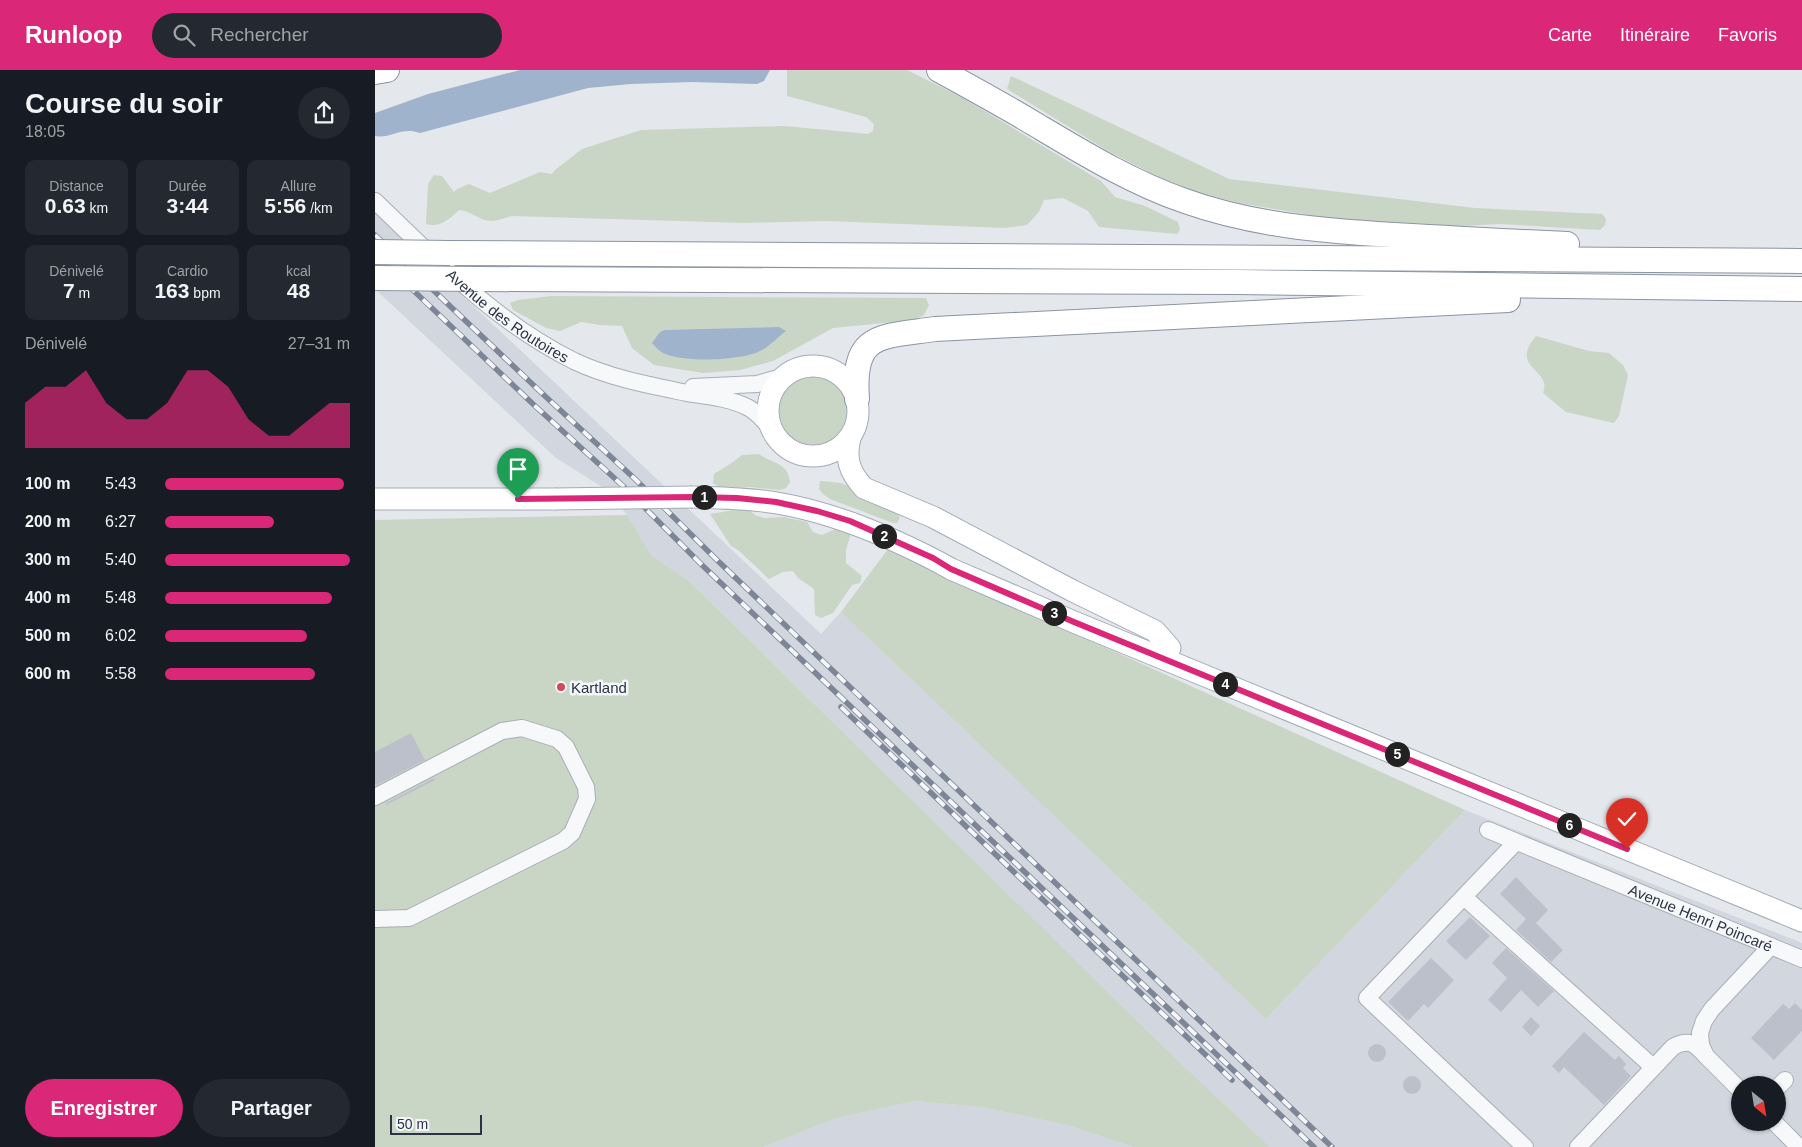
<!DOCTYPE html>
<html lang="fr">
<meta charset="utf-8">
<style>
body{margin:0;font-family:Arial,sans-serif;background:#242831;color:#f1f3f6;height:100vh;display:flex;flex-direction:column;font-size:19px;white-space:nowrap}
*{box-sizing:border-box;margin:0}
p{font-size:16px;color:#9ea1a6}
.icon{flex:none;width:28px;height:28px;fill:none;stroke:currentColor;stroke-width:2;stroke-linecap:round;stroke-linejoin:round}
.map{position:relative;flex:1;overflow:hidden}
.side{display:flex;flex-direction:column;background:#171b24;width:375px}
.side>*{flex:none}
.needle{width:32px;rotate:150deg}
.buttons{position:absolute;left:1356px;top:1006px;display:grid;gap:10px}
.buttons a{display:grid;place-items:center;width:55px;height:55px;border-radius:50%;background:#171b24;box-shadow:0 1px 4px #0004;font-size:25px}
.scale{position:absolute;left:15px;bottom:12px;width:92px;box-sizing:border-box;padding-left:5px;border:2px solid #2b3445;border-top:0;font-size:14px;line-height:18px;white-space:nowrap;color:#2b3445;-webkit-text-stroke:4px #f4f6f9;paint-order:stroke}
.pin{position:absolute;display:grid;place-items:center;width:42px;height:42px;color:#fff;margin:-51px -21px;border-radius:50% 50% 50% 0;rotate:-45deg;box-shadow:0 0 5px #0007}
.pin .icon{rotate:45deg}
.km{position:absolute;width:25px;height:25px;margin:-12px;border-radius:50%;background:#222;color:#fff;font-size:14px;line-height:25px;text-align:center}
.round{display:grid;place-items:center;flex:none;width:52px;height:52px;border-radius:26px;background:#242831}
.headline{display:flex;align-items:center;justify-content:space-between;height:85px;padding:0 25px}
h1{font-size:28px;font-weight:600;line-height:38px}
.metrics{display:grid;grid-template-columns:repeat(3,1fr);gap:8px;height:85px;padding:5px 25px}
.metrics div{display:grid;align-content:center;border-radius:10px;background:#242831;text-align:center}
.metrics b{font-size:21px;font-weight:600}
.metrics small{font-size:14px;font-weight:400}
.metrics p{font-size:14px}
.chart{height:140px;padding:10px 25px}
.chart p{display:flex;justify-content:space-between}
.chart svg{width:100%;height:90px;margin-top:5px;fill:#db2777;opacity:.7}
.action{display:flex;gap:10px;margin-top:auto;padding:10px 25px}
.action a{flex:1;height:58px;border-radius:30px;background:#db2777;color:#fff;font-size:20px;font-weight:600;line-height:58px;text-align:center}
.action a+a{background:#242831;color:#f1f3f6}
ul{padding:0 25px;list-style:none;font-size:16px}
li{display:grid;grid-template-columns:80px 60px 1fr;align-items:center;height:38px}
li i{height:12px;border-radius:6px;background:#db2777}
header{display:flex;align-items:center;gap:30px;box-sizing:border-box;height:70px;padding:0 25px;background:#db2777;color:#fff}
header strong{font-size:24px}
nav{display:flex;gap:28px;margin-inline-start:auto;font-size:18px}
.search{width:350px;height:45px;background:#242831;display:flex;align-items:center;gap:12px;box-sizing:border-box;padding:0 18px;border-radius:28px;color:#9ea1a6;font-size:19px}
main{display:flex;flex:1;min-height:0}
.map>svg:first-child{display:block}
</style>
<header>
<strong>Runloop</strong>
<div class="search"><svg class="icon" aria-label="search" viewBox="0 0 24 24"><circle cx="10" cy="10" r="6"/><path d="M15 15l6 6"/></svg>Rechercher</div>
<nav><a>Carte</a><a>Itinéraire</a><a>Favoris</a></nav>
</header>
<main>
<section class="side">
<div class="headline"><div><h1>Course du soir</h1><p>18:05</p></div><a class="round"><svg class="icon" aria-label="share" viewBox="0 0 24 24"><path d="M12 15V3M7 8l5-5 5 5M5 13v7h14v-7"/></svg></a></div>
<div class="metrics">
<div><p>Distance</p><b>0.63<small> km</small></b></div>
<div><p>Durée</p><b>3:44</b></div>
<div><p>Allure</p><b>5:56<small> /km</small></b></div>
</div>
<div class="metrics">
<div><p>Dénivelé</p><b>7<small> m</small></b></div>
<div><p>Cardio</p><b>163<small> bpm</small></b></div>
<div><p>kcal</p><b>48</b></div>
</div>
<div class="chart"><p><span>Dénivelé</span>27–31 m</p>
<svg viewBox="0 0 160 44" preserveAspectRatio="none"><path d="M0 44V22L10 14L20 14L30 6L40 22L50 30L60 30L70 22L80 6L90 6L100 14L110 30L120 38L130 38L140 30L150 22L160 22V44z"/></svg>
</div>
<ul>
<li><b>100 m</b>5:43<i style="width:97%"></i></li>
<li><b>200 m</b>6:27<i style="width:59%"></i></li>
<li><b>300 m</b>5:40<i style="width:100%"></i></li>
<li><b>400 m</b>5:48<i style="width:90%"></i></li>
<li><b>500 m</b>6:02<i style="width:77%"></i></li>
<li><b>600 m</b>5:58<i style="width:81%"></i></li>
</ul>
<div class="action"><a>Enregistrer</a><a>Partager</a></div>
</section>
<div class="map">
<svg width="1427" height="1077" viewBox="0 0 1427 1077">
<rect width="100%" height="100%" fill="#e4e7ec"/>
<g fill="#d2d6de" fill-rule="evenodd">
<path d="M 0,143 L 446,564 L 466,542 L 891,949 L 1090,740 L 1427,873 L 1427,1077 L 895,1077 L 793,981 L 314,511 L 277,486 L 252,445 L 232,420 L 181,388 L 0,219 ZM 1365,1015 L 1402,1015 L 1402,1052 L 1365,1052 Z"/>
<polygon points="540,1031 606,1037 692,1055 758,1077 388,1077 462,1048"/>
</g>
<g fill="#c9d6c5">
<path d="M 412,0 L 532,0 L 588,28 L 726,111 L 740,127 L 770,136 L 803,152 L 805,160 L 802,164 L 724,157 L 713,141 L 688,128 L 669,130 L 664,142 L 652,155 L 630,158 L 452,151 L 370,153 L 137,146 C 130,148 122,151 116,151 C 105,151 97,141 84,140 C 75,149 64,158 51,154 L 53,114 L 59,105 L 67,106 L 79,122 L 82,119 L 94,114 L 115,123 L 165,102 L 177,104 L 180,100 L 207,79 L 266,60 L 410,56 L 493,64 L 498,61 L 499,54 L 491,47 L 412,26 Z"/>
<polygon points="636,6 854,109 1100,138 1227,144 1231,149 1230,155 1225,160 1125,154 1085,156 959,149 864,133 805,118 733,81 632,19"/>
<polygon points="176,226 551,228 554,235 549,245 539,250 458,258 398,291 365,300 328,303 279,295 257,278 247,256 225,255 206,252 185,261 171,258 138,240 135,233 143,230"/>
<path d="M 1161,266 L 1214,281 L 1234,283 L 1248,295 L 1253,305 L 1244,346 L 1239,353 L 1191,342 L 1168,323 C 1178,299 1133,299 1161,266 Z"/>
<circle cx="438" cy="341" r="36"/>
<path d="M 384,384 C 397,394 413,392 415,412 L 411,418 L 405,420 L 375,417 L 346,419 L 338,413 L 339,404 L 358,392 L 367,385 Z"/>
<polygon points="445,411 466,413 508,431 520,439 525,448 522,453 518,453 455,429 448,424 444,419"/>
<polygon points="364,436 372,438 380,445 389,448 409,447 432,452 438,462 447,465 469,455 477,460 471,480 471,493 487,506 485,513 477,515 458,543 446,548 440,545 439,519 423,508 418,501 408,502 394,509 363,480 356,476 335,444 354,441"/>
<polygon points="252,445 277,486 314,511 793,981 895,1077 758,1077 692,1055 606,1037 540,1031 462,1048 388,1077 0,1077 0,450"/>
<polygon points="513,479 1090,740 891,949 466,542"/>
</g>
<g fill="#9fb4cc">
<path d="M 145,0 L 395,0 L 389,11 L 382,14 L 318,12 L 256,14 L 213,18 L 45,63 C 26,56 16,69 0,66 L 0,43 L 53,24 Z"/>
<path d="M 404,257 L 411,261 C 403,267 396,275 387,280 C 368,291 308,293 288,283 C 284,281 280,276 277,273 L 284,263 L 289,260 Z"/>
</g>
<g fill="#bbc0ca">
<polygon points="36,663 50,690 1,715 0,712 0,682"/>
<polygon points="59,708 60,710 11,735 11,733"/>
<polygon points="1141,807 1173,840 1161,853 1188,880 1176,892 1141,860 1151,849 1125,824"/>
<polygon points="1095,847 1115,866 1091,890 1071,871"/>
<polygon points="1131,878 1179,921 1163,937 1146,920 1126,942 1113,930 1132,908 1117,893"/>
<polygon points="1056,888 1079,910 1053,938 1049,934 1033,951 1013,932"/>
<polygon points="1420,933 1427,940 1427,961 1399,990 1376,968 1408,934 1414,939"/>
<polygon points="1156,947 1165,956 1156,966 1147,957"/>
<polygon points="1209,962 1240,990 1244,986 1251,994 1248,998 1256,1006 1229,1035 1189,997 1184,1003 1177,996"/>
<circle cx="1002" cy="983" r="9"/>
<circle cx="1037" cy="1015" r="9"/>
</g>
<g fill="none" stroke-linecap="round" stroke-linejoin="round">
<defs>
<g id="minor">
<path id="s1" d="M 0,131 C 64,192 119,251 199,291 C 235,308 273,315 312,323 C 332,326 355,328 374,338 C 385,344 392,355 400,364"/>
<polyline points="318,317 382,314 407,307"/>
<polyline points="0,727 127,661 147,658 182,669 191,677 211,717 212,729 197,763 188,771 34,848 0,849"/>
<path id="s2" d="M 1113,760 L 1427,889"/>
<polyline points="1141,772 992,928 1150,1077"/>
<polyline points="1089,827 1278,997"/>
<polyline points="1402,1018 1410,1010"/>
<polyline points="1365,1020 1331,986 1326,975 1325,963 1329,951 1337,939 1396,876"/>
<polyline points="1399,1052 1424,1077"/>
<path d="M 1203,1077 L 1298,977 C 1314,968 1320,974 1331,986"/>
</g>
<g id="major">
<circle cx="438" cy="341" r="45"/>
<path d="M 475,368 C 470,388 474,402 489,418 L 558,447 L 698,521 L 780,561 L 795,578"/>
<path d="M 318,427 C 346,428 375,428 402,433 C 443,440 480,453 518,470 C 538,479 557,488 576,499 L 699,552 L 1427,851"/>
<polyline points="0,429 180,429"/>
</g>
<g id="highway">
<path d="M 564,0 C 597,18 630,36 663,56 C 710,84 758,113 810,131 C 883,157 961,162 1037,166 C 1089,169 1141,172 1192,174"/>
<polyline points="0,2 12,0"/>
<polyline points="75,183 1427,191"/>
<polyline points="103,209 862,212 1427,219"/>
<path d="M 482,329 C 477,262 505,267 560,259 L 1133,230"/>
</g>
</defs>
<use href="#minor" stroke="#a9aeb7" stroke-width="18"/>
<use href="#major" stroke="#a3abb8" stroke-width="23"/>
<use href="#highway" stroke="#8b94a3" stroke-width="26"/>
<use href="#minor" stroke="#f7f8fa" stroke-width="16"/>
<use href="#major" stroke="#fff" stroke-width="21"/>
<use href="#highway" stroke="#fff" stroke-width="24"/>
<defs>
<g id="rail">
<polyline points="0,165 171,327 260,409 343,491 957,1077"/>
<polyline points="0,184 159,335 247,415 328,496 939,1077"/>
<polyline points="466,637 857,1010"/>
</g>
</defs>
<use href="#rail" stroke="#7d8696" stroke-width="5.5"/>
<use href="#rail" stroke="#f4f6f9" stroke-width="4" stroke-dasharray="11" stroke-linecap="butt"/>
<defs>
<polyline id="major-bridge" points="180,429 318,427"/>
<g id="highway-bridge">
<polyline points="0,182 75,183"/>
<polyline points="0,208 103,209"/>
</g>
</defs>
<use href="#major-bridge" stroke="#a3abb8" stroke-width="23" stroke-linecap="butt"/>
<use href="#highway-bridge" stroke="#8b94a3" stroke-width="26" stroke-linecap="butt"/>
<use href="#major-bridge" stroke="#fff" stroke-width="21"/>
<use href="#highway-bridge" stroke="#fff" stroke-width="24"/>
</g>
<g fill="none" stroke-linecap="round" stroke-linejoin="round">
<defs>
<polyline id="route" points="143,429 318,427 362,428 401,432 442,441 475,451 558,488 576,499 699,552 1252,779"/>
</defs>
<use href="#route" stroke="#fff" stroke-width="10"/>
<use href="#route" stroke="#db2777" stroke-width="6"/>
</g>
<circle fill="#d1495b" stroke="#f4f6f9" stroke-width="2" cx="186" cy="617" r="5"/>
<g text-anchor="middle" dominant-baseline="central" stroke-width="5" stroke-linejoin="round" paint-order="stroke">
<g font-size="15" fill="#2b3445" stroke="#f4f6f9">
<text stroke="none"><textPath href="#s1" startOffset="176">Avenue des Routoires</textPath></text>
<text stroke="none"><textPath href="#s2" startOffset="230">Avenue Henri Poincaré</textPath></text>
</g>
<g font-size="15" fill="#2b3445" stroke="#f4f6f9" text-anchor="start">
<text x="196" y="617">Kartland</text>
</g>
</g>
</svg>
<div class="buttons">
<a><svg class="needle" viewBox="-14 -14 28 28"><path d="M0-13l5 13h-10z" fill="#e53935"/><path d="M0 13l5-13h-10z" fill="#9ea1a6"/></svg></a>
</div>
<div class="scale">50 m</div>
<div class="pin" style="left:143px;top:429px;background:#1e9e55"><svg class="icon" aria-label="arrive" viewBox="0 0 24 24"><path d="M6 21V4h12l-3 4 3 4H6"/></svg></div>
<div class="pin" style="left:1252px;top:779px;background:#d93025"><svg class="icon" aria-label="check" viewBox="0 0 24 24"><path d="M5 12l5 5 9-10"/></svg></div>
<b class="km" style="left:329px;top:427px">1</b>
<b class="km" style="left:509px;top:466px">2</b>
<b class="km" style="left:679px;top:543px">3</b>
<b class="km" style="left:850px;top:614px">4</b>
<b class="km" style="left:1022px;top:684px">5</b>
<b class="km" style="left:1194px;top:755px">6</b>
</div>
</main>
